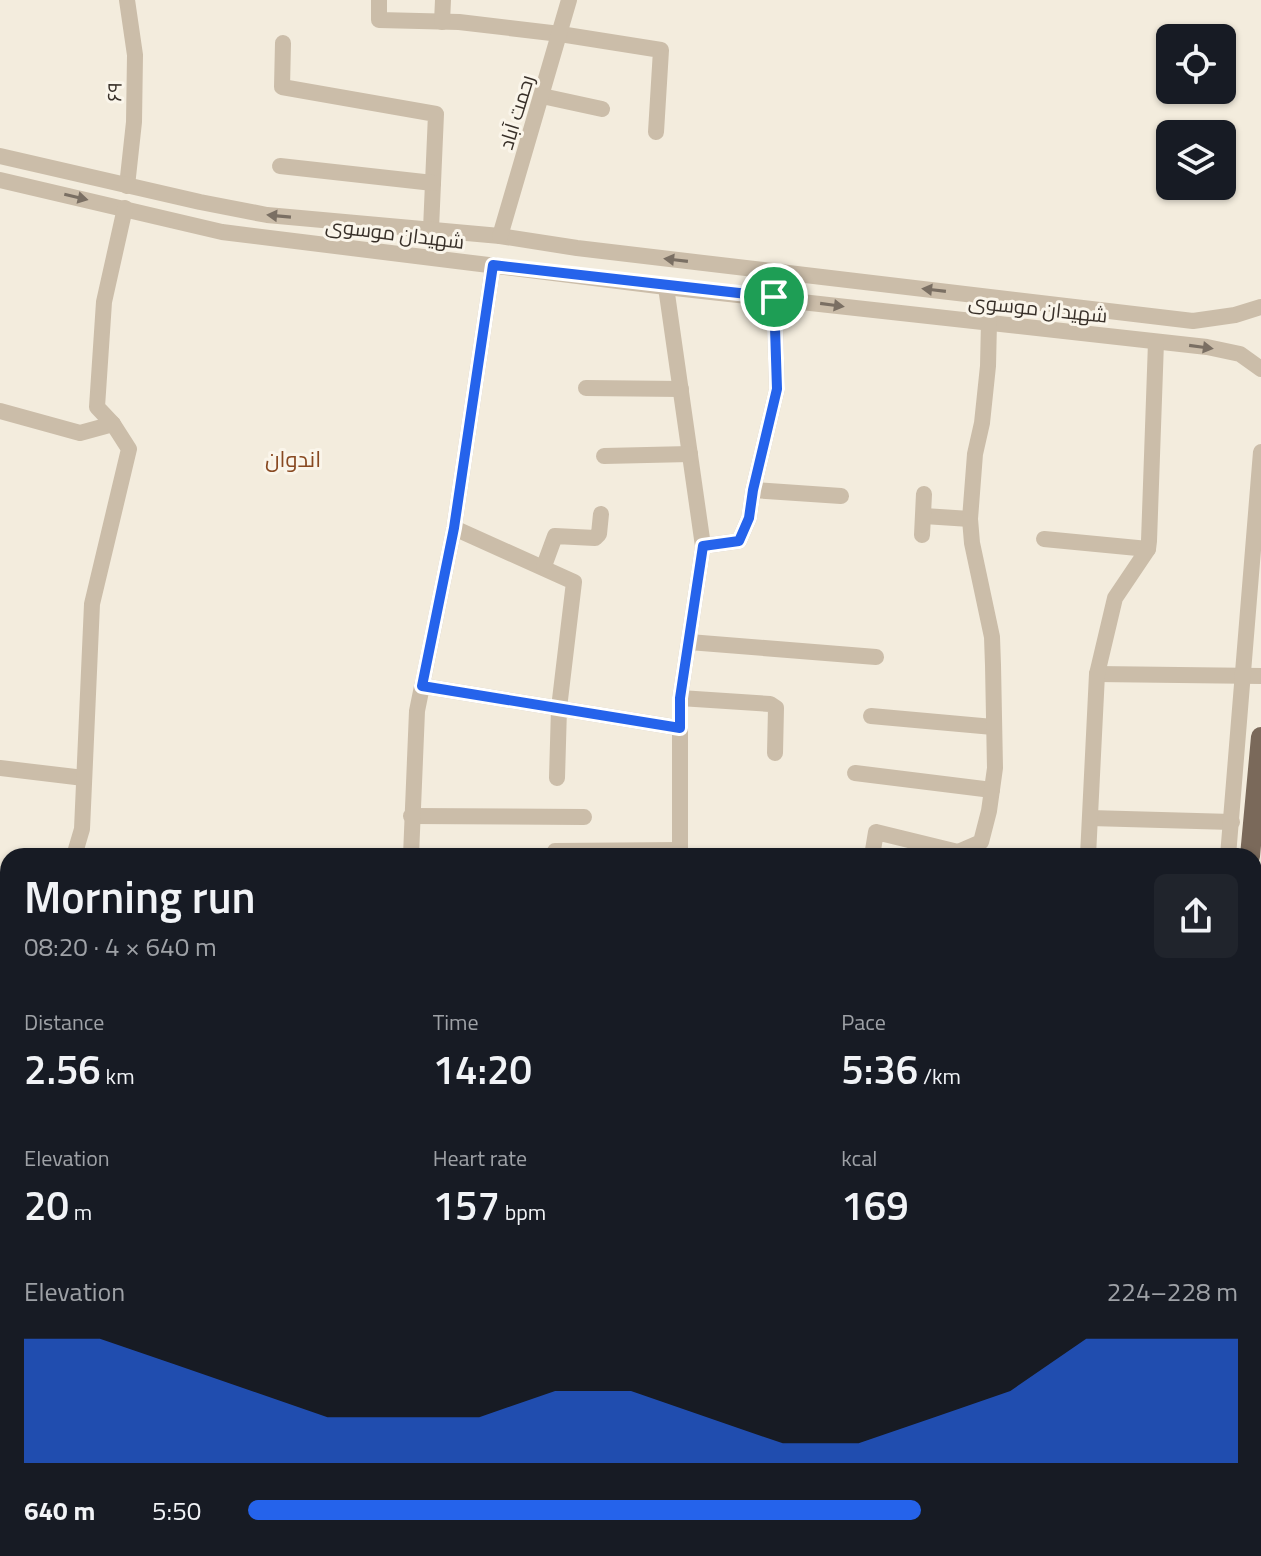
<!DOCTYPE html>
<meta charset="utf-8">
<style>
body{margin:0;font-family:"Titillium Web",Cairo,sans-serif;background:#20242c;color:#f1f3f6;height:100vh;display:flex;flex-direction:column;font-size:30px;white-space:nowrap}
*{box-sizing:border-box;margin:0}
p{font-size:26px;color:#9ea1a6}
.icon{flex:none;width:44px;height:44px;fill:none;stroke:currentColor;stroke-width:2;stroke-linecap:round;stroke-linejoin:round}
.map{position:relative;flex:1;overflow:hidden}
.drawer{position:absolute;left:0px;top:848px;width:1262px;height:708px;display:flex;flex-direction:column;background:#171b24;border-radius:24px 24px 0 0;box-shadow:0 2px 6px #0004}
.drawer>*{flex:none}
.tools{position:absolute;left:1156px;top:24px;display:grid;gap:16px}
.tools a{display:grid;place-items:center;width:80px;height:80px;border-radius:12px;background:#171b24;box-shadow:0 2px 6px #0004;font-size:40px}
.pin{position:absolute;display:grid;place-items:center;width:68px;height:68px;color:#fff;margin:-34px;border:4px solid #fff;border-radius:50%;box-shadow:0 2px 8px #0007}
.round{display:grid;place-items:center;flex:none;width:84px;height:84px;border-radius:12px;background:#20242c}
.overview{display:flex;align-items:center;justify-content:space-between;height:136px;padding:0 24px}
h1{font-size:44px;font-weight:600;line-height:60px}
.metrics{display:grid;grid-template-columns:repeat(3,1fr);gap:12px;height:136px;padding:8px 24px}
.metrics div{display:grid;align-content:center}
.metrics b{font-size:40px;font-weight:600}
.metrics small{font-size:22px;font-weight:400}
.metrics p{font-size:22px}
.chart{height:224px;padding:16px 24px}
.chart p{display:flex;justify-content:space-between}
.chart svg{width:100%;height:144px;margin-top:8px;fill:#2563eb;opacity:.7}
ul{padding:0 24px;list-style:none;font-size:26px}
li{display:grid;grid-template-columns:128px 96px 1fr;align-items:center;height:60px}
li i{height:20px;border-radius:10px;background:#2563eb}
.map>svg:first-child{display:block}
</style>
<div class="map">
<svg width="1261" height="1556" viewBox="0 0 1261 1556">
<rect width="100%" height="100%" fill="#f3ecdd"/>
<g fill="none" stroke-linecap="round" stroke-linejoin="round">
<g stroke="#cbbda9" stroke-width="16">
<polyline points="127,0 135,55 134,122 127,186"/>
<polyline points="379,0 379,20 459,22 560,34 661,50 656,132"/>
<polyline points="442,22 443,0"/>
<polyline points="283,43 282,87 436,114 431,229"/>
<polyline points="542,96 602,109"/>
<polyline points="0,156 200,202 267,215 500,236 577,248 1193,321 1235,315 1261,307"/>
<polyline points="280,166 433,183"/>
<polyline points="0,180 222,232 666,287 1207,347 1240,354 1261,369"/>
<polyline points="500,236 569,0"/>
<polyline points="666,287 703,546 680,698 680,856"/>
<polyline points="586,388 681,389"/>
<polyline points="0,411 80,433 113,424"/>
<polyline points="604,456 690,454"/>
<polyline points="753,490 841,496"/>
<polyline points="924,516 970,519"/>
<polyline points="454,528 574,582 559,708 557,778"/>
<polyline points="922,535 924,494"/>
<polyline points="1044,539 1148,549"/>
<polyline points="703,546 739,541 749,518 753,490 777,389 774,297"/>
<polyline points="544,566 555,536 595,538 599,534 601,514"/>
<polyline points="689,642 876,657"/>
<polyline points="1097,674 1261,676"/>
<polyline points="422,686 680,728"/>
<polyline points="680,698 770,704 776,708 775,753"/>
<polyline points="871,716 993,727"/>
<polyline points="0,768 84,778"/>
<polyline points="855,773 992,790"/>
<polyline points="411,816 584,817"/>
<polyline points="1090,818 1232,822"/>
<polyline points="555,851 680,850"/>
<polyline points="74,856 82,829 92,604 129,449 113,424 97,407 104,302 125,208"/>
<polyline points="411,856 417,711 454,528 493,265"/>
<polyline points="872,856 876,832 958,852"/>
<polyline points="958,856 958,852 981,842 989,811 995,768 993,665 992,637 972,543 970,519 975,454 982,423 988,366 989,322"/>
<polyline points="1088,856 1097,674 1115,598 1148,549 1149,541 1156,342"/>
<polyline points="1228,856 1261,452"/>
<polyline points="0,1120 8,1166"/>
<polyline points="0,1445 8,1445"/>
<polyline points="993,1548 994,1556"/>
<polyline points="80,1556 97,1551 163,1556"/>
<polyline points="541,1556 544,1548"/>
<polyline points="744,1556 744,1548"/>
</g>
<g stroke="#7a695a" stroke-width="20">
<polyline points="1250,856 1261,737"/>
<polyline points="1254,877 1261,879"/>
<polyline points="1254,907 1261,906"/>
<path d="M 1261,1020 C 1253,1097 1253,1172 1261,1248"/>
<polyline points="1254,1485 1259,1556"/>
</g>
</g>
<defs><path id="oneway-solid" d="M-6-.8H1V-3.2L6.5 0L1 3.2V.8H-6Z" transform="scale(2)"/></defs>
<g fill="#7a6f63">
<use href="#oneway-solid" transform="translate(76 197) rotate(13)"/>
<use href="#oneway-solid" transform="translate(279 216) rotate(-175)"/>
<use href="#oneway-solid" transform="translate(676 260) rotate(-173)"/>
<use href="#oneway-solid" transform="translate(934 290) rotate(-173)"/>
<use href="#oneway-solid" transform="translate(832 305) rotate(8)"/>
<use href="#oneway-solid" transform="translate(1201 347) rotate(8)"/>
</g>
<g fill="none" stroke-linecap="round" stroke-linejoin="round">
<defs>
<polygon id="route" points="493,265 774,297 777,389 753,490 749,518 739,541 703,546 680,698 680,728 422,686 454,528"/>
</defs>
<use href="#route" stroke="#fff" stroke-width="16"/>
<use href="#route" stroke="#2563eb" stroke-width="10"/>
</g>
<g text-anchor="middle" dominant-baseline="central" stroke-width="6" stroke-linejoin="round" paint-order="stroke">
<g font-size="20" fill="#383029" stroke="#faf5ea">
<text transform="translate(114 92) rotate(-89)">۶۹</text>
<text transform="translate(516 112) rotate(-73)">رحمت آباد</text>
<text transform="translate(395 233) rotate(7)">شهیدان موسوی</text>
<text transform="translate(1038 308) rotate(6)">شهیدان موسوی</text>
</g>
<g font-size="22" fill="#884921" stroke="#faf5ea">
<text x="293" y="459">اندوان</text>
</g>
</g>
</svg>
<div class="tools">
<a><svg class="icon" aria-label="locate" viewBox="0 0 24 24"><circle cx="12" cy="12" r="6"/><path d="M12 2v4M12 18v4M2 12h4M18 12h4"/></svg></a>
<a><svg class="icon" aria-label="layers" viewBox="0 0 24 24"><path d="M12 4l9 5-9 5-9-5zM3 14l9 5 9-5"/></svg></a>
</div>
<div class="pin" style="left:774px;top:297px;background:#1e9e55"><svg class="icon" aria-label="arrive" viewBox="0 0 24 24"><path d="M6 21V4h12l-3 4 3 4H6"/></svg></div>
<section class="drawer">
<div class="overview"><div><h1>Morning run</h1><p>08:20 · 4 × 640 m</p></div><a class="round"><svg class="icon" aria-label="share" viewBox="0 0 24 24"><path d="M12 15V3M7 8l5-5 5 5M5 13v7h14v-7"/></svg></a></div>
<div class="metrics">
<div><p>Distance</p><b>2.56<small> km</small></b></div>
<div><p>Time</p><b>14:20</b></div>
<div><p>Pace</p><b>5:36<small> /km</small></b></div>
</div>
<div class="metrics">
<div><p>Elevation</p><b>20<small> m</small></b></div>
<div><p>Heart rate</p><b>157<small> bpm</small></b></div>
<div><p>kcal</p><b>169</b></div>
</div>
<div class="chart"><p><span>Elevation</span>224–228 m</p>
<svg viewBox="0 0 160 44" preserveAspectRatio="none"><path d="M0 44V6L10 6L20 14L30 22L40 30L50 30L60 30L70 22L80 22L90 30L100 38L110 38L120 30L130 22L140 6L150 6L160 6V44z"/></svg>
</div>
<ul>
<li><b>640 m</b>5:50<i style="width:68%"></i></li>
</ul>
</section>
</div>
